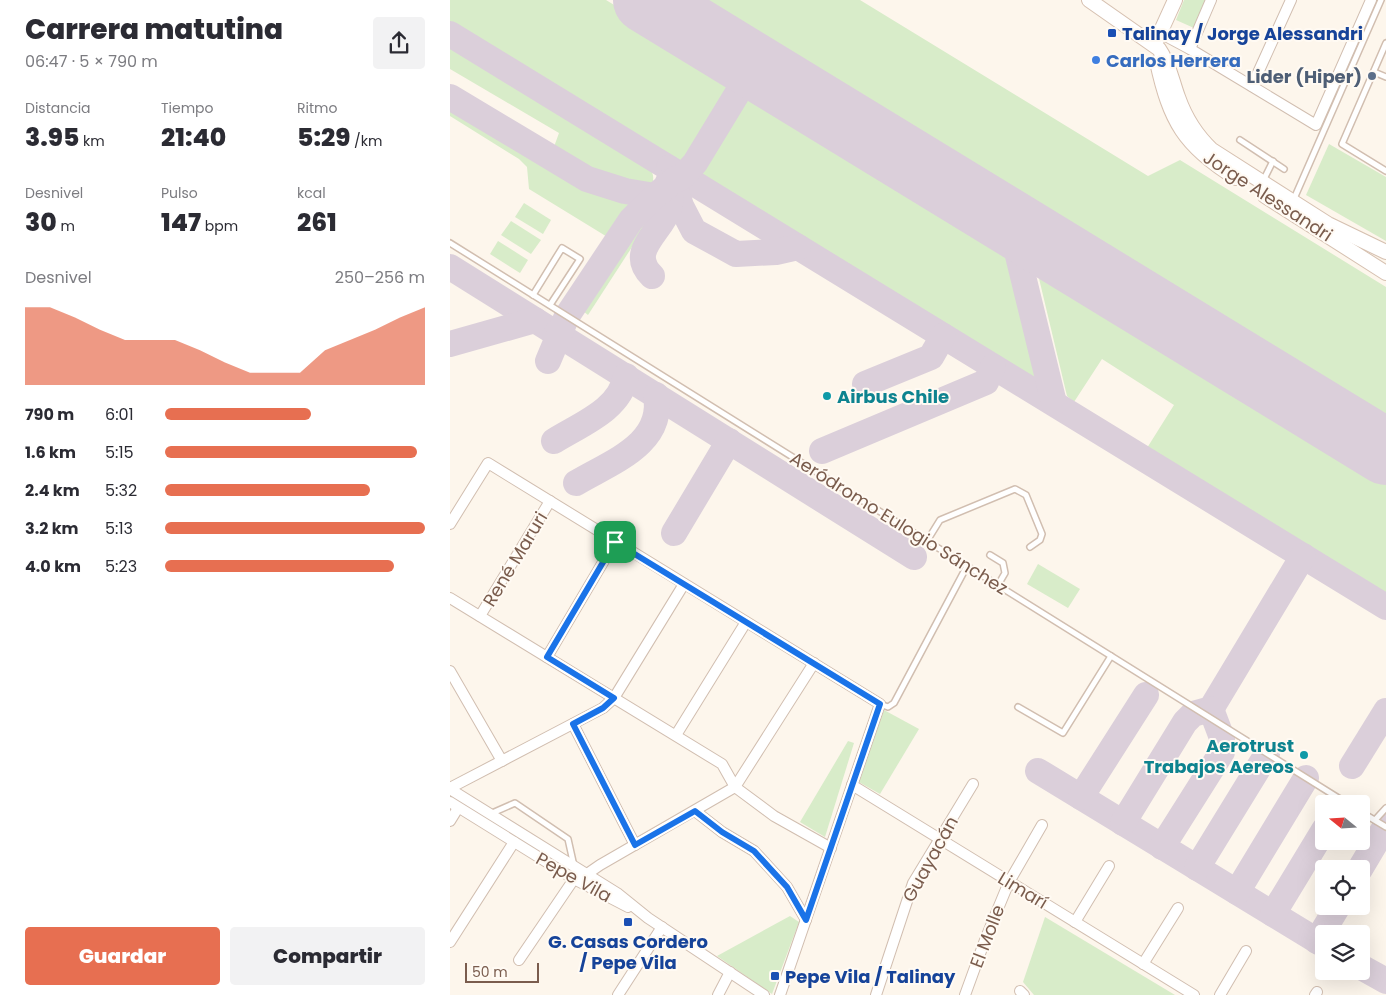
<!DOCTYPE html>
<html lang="es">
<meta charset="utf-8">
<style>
body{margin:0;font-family:Poppins,sans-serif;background:#f2f2f3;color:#2b2b33;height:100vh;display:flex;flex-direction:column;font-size:19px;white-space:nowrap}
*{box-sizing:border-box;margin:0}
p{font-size:16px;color:#7c7c81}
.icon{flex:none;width:28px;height:28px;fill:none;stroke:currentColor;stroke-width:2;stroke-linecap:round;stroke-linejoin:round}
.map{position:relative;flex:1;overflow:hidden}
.panel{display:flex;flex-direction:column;background:#fff;width:450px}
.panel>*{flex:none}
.needle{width:32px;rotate:288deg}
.buttons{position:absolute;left:865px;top:795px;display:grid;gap:10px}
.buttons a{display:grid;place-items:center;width:55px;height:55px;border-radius:5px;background:#fff;box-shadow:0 5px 20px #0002;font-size:25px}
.scale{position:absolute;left:15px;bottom:12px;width:74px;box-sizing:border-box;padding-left:5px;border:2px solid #7a5c4d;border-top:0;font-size:14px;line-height:18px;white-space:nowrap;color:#7a5c4d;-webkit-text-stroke:4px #fffaf3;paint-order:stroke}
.pin{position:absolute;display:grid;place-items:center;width:42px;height:42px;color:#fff;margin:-21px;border-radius:10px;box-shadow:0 2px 8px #0006}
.round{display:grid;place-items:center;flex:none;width:52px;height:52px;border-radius:5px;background:#f2f2f3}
.headline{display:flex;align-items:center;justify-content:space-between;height:85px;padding:0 25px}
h1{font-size:28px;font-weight:800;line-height:38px}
.figures{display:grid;grid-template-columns:repeat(3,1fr);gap:8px;height:85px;padding:5px 25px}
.figures div{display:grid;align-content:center}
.figures b{font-size:25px;font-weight:800}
.figures small{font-size:14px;font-weight:400}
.figures p{font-size:14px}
.chart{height:140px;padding:10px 25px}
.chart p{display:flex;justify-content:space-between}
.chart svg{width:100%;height:90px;margin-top:5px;fill:#e76f51;opacity:.7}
.cta{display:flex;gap:10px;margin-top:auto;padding:10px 25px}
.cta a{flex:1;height:58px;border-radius:5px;background:#e76f51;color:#fff;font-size:20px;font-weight:800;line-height:58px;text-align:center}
.cta a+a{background:#f2f2f3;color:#2b2b33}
ul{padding:0 25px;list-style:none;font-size:16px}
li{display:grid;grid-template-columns:80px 60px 1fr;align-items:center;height:38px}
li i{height:12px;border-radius:6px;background:#e76f51}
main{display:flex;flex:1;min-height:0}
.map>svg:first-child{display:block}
</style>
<main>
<section class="panel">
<div class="headline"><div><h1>Carrera matutina</h1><p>06:47 · 5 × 790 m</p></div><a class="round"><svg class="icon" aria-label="share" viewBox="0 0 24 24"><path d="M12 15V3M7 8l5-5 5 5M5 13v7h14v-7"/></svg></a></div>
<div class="figures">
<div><p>Distancia</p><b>3.95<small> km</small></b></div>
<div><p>Tiempo</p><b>21:40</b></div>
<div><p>Ritmo</p><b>5:29<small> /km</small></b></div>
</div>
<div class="figures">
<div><p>Desnivel</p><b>30<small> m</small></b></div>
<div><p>Pulso</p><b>147<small> bpm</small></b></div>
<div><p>kcal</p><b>261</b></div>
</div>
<div class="chart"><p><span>Desnivel</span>250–256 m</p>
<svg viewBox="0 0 160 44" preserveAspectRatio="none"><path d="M0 44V6L10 6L20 11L30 17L40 22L50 22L60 22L70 27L80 33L90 38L100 38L110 38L120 27L130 22L140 17L150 11L160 6V44z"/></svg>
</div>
<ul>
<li><b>790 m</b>6:01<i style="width:56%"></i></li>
<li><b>1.6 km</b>5:15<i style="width:97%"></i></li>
<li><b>2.4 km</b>5:32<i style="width:79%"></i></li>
<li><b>3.2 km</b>5:13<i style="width:100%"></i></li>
<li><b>4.0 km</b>5:23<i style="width:88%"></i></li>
</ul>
<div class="cta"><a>Guardar</a><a>Compartir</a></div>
</section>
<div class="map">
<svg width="936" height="995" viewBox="0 0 936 995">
<rect width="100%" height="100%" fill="#fdf6ec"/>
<g fill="#d8ecc9">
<polygon points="0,0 156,0 285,79 232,164 224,166 181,134 0,25"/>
<polygon points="250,0 410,0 698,176 730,160 936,287 936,420"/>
<polygon points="734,0 756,0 744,28 726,20"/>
<path d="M 0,42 L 195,161 C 202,170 206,176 201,187 C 164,186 134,172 101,155 L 109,133 L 0,69 Z"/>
<polygon points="302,90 547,236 564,261 592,371 591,377 584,380 343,231 247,177"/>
<polygon points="0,105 84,159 139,184 191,200 159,238 79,189 77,167 69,159 0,116"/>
<polygon points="879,144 936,177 936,241 856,195"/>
<polygon points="74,203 101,220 93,234 65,217"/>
<polygon points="204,213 138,315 133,311 191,219"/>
<polygon points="61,221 91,240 81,254 51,235"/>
<polygon points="48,241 78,260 70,273 40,254"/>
<polygon points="593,263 936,473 936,594 697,448 724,405 652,359 624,402 617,396 587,270"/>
<polygon points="588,564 630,589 618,608 577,584"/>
<polygon points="434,710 469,729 430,794 407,781"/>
<polygon points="398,741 404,743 375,837 350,822"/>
<polygon points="340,916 349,922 322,994 267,956"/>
<polygon points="595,917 725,995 584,995 573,982"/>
</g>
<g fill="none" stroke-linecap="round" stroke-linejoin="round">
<g stroke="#dbcfda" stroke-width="26">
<polyline points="0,34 936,607"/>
<polyline points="0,97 137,179 175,191 205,196"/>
<polyline points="219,168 231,206 244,231 286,254 326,252 348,247"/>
<polyline points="560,223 604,403"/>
<polyline points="0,267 464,557"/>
<path d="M 202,276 C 177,252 210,233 219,209 C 222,201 220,190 218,182"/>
<polyline points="0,344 85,320"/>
<polyline points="98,361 117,316 181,220 205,196 223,181 233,176 245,163 304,66"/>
<polyline points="415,384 481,357 493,336"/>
<path d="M 104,441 C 131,424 170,410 176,376"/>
<polyline points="372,451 536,382 543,367"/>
<path d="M 126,483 C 161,462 215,444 206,395"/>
<polyline points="224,533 279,441"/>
<polyline points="902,766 936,711"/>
<polyline points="588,771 874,945"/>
<polyline points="631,797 696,695"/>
<polyline points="673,823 735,722 743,714 761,709 853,556"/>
<polyline points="712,847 772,752 772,738 761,709"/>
<polyline points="747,868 817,754"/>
<polyline points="910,869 935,827"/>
<polyline points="787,892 856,778"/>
<polyline points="823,914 874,830"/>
<polyline points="867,941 888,906"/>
<polyline points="911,967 936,981"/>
</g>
<polyline stroke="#dbcfda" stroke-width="66" points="196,0 936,452"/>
<defs>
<g id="lane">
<polyline points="936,43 892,144 936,171"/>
<polyline points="924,72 936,77"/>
<polyline points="790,140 834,169"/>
<polyline points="813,181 823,161"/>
<polyline points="843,201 931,0"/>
<polyline points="0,243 898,804"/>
<polyline points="83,295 112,248 130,259 100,305"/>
<polyline points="477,541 490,520 565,489 576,495 592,534 590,540 580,547"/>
<polyline points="540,555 553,563 555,573 548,585"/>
<polyline points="430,704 438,707 444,703 517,566"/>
<polyline points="568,707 613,733 661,656"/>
<polyline points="911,812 936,827"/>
<polyline points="40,814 65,803 118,839 124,866"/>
<polyline points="925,820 936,808"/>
</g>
<g id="street">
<polyline points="710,33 740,49 866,125 921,0"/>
<polyline points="740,49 761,0"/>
<polyline points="802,86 841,0"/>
<polyline points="0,524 38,463 430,704 330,995"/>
<polyline points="0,598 272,764 285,787 324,816 381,848"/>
<polyline points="30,616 100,501"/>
<polyline points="97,657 165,542"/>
<polyline points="0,671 52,761"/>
<polyline points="123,724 185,845"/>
<polyline points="226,735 296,622"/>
<polyline points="402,785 744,995"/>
<polyline points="0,788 153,708 164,698 234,584"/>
<polyline points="0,789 167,893 198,918 314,995"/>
<polyline points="0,802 124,879 178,907"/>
<polyline points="245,811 272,832 304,851 337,887 356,920"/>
<polyline points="0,821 8,808"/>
<polyline points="124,879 137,874 150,865 285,787 364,663"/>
<polyline points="625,922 659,866"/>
<polyline points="0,942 64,842"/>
<polyline points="69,960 124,879"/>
<polyline points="693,964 728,908"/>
<polyline points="570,991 574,995"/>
<polyline points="168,995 212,927"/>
<polyline points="268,995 280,972"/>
<polyline points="426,995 463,883 523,784"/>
<polyline points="515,995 535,940 559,882 592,825"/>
<polyline points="770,995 796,951"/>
<polyline points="865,995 867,992"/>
</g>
<g id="secondary">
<path d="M 639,0 L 709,49 C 719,63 722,81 728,97 C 735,117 746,135 762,150 L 878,224 L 936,252"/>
<polyline points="705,44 725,0"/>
<path d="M 707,62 C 720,121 734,146 786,178"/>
<polyline points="815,196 936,273"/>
</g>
</defs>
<use href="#lane" stroke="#d1beb0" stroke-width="8"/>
<use href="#street" stroke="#d1beb0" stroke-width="12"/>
<use href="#secondary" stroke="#d6c0b0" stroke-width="16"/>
<use href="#lane" stroke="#fff" stroke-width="5"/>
<use href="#street" stroke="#fff" stroke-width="10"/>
<use href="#secondary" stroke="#fff" stroke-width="14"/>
</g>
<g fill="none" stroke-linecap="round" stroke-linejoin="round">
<defs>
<polygon id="route" points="165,542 430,704 356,920 337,887 304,851 272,832 245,811 185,845 123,724 153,708 164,698 97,657"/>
</defs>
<use href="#route" stroke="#fff" stroke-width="10"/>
<use href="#route" stroke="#1a73e8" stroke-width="6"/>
</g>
<g fill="#1a4fb4" stroke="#fffaf3" stroke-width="2">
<rect x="657" y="28" width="10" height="10" rx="2.5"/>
<rect x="173" y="917" width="10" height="10" rx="2.5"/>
<rect x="320" y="971" width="10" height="10" rx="2.5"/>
</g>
<circle fill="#3f7fe0" stroke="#fffaf3" stroke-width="2" cx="646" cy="60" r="5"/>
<circle fill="#5c6f8a" stroke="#fffaf3" stroke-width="2" cx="922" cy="76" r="5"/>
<g fill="#0f9aa8" stroke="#fffaf3" stroke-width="2">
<circle cx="377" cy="396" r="5"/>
<circle cx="854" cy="755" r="5"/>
</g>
<g text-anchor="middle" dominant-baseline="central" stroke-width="4" stroke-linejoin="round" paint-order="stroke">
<g font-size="18" font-weight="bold" fill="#164399" stroke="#fffaf3" text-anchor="start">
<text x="672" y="33">Talinay / Jorge Alessandri</text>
<text x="178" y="941" text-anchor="middle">G. Casas Cordero<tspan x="178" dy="21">/ Pepe Vila</tspan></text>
<text x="335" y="976">Pepe Vila / Talinay</text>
</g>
<g font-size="18" font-weight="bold" fill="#366cbe" stroke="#fffaf3" text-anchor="start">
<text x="656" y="60">Carlos Herrera</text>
</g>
<g font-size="18" font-weight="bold" fill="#4e5e75" stroke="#fffaf3" text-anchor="end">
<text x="912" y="76">Lider (Hiper)</text>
</g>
<g font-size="18" fill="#7a5c4d" stroke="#fffaf3">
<text transform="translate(818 196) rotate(33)">Jorge Alessandri</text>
<text transform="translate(449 523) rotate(32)">Aeródromo Eulogio Sánchez</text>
<text transform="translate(65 559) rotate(-59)">René Maruri</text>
<text transform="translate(480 859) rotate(-61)">Guayacán</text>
<text transform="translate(124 877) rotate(29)">Pepe Vila</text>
<text transform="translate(573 890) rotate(31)">Limarí</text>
<text transform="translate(537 936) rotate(-69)">El Molle</text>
</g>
<g font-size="18" font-weight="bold" fill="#0d838f" stroke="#fffaf3" text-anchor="start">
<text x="387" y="396">Airbus Chile</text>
<text x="844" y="745" text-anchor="end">Aerotrust<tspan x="844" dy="21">Trabajos Aereos</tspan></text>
</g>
</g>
</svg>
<div class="buttons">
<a><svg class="needle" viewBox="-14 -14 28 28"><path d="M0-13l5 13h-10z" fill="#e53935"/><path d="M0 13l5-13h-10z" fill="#7c7c81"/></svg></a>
<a><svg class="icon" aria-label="locate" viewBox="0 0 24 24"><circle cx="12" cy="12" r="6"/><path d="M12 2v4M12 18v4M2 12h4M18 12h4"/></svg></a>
<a><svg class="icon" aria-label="layers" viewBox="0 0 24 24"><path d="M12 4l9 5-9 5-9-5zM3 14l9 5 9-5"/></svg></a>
</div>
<div class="scale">50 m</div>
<div class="pin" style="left:165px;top:542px;background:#1e9e55"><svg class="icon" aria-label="arrive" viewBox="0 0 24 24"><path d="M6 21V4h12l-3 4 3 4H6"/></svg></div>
</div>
</main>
